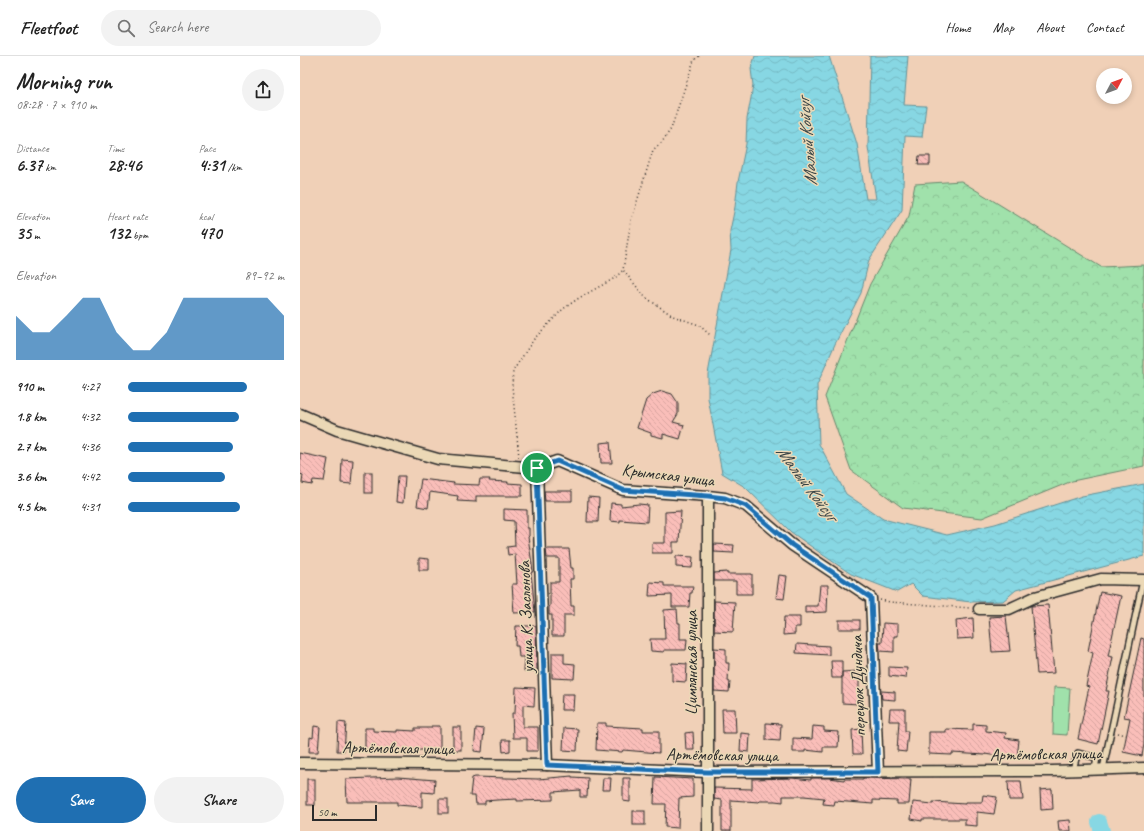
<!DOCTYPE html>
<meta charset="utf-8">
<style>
body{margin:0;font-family:Caveat,sans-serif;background:#f2f2f2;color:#222;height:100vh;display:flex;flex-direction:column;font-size:15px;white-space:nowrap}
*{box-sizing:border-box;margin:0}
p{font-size:13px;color:#767676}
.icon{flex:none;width:22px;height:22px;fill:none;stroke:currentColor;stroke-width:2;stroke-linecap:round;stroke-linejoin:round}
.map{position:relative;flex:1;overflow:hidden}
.drawer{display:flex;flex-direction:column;background:#fff;width:300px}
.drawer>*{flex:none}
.needle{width:26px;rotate:49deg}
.buttons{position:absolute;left:796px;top:12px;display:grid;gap:8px}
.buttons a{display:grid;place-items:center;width:36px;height:36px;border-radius:50%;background:#fff;box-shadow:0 2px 6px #0003;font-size:20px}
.scale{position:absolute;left:12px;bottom:10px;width:65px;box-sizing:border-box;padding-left:4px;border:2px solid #2b2b2b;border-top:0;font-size:11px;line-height:14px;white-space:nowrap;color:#2b2b2b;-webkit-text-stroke:3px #ebd8b6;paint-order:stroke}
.pin{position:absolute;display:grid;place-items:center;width:34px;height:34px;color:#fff;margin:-17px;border:2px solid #fff;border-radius:50%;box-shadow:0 1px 4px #0007}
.round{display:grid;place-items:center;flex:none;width:42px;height:42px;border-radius:21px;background:#f2f2f2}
.summary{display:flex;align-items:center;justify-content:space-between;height:68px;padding:0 16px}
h1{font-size:22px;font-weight:600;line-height:30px}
.figures{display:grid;grid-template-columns:repeat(3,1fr);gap:6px;height:68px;padding:4px 16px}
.figures div{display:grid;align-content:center}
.figures b{font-size:17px;font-weight:600}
.figures small{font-size:11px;font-weight:400}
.figures p{font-size:11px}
.chart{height:112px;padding:8px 16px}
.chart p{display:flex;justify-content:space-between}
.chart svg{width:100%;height:72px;margin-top:4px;fill:#1f6fb2;opacity:.7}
.action{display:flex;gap:8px;margin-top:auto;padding:8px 16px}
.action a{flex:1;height:46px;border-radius:24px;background:#1f6fb2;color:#fff;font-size:16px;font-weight:600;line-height:46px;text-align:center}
.action a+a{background:#f2f2f2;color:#222}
ul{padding:0 16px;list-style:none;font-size:13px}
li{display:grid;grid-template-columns:64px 48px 1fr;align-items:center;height:30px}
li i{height:10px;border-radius:5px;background:#1f6fb2}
header{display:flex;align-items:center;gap:24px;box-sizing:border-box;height:56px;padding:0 20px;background:#fff;border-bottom:1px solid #e0e0e0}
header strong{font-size:19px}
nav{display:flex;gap:22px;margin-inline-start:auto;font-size:14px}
.search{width:280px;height:36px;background:#f2f2f2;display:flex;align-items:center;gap:10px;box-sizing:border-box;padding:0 14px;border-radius:22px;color:#767676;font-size:15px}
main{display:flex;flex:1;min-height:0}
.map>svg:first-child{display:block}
</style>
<header>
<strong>Fleetfoot</strong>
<div class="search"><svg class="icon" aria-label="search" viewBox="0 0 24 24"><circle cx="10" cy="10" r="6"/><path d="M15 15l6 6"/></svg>Search here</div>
<nav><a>Home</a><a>Map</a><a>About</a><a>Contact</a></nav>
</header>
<main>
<section class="drawer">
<div class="summary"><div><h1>Morning run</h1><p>08:28 · 7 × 910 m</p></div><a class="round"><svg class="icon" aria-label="share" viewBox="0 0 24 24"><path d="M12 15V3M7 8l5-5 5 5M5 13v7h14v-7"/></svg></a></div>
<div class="figures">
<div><p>Distance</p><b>6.37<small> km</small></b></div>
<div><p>Time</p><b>28:46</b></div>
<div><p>Pace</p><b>4:31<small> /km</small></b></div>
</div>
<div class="figures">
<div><p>Elevation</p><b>35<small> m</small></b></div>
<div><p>Heart rate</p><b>132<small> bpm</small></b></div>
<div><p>kcal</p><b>470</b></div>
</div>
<div class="chart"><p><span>Elevation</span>89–92 m</p>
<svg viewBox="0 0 160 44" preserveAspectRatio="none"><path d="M0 44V17L10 27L20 27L30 17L40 6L50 6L60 27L70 38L80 38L90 27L100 6L110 6L120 6L130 6L140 6L150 6L160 17V44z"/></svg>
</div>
<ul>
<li><b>910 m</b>4:27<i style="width:76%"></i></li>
<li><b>1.8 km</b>4:32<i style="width:71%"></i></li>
<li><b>2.7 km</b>4:36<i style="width:67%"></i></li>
<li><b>3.6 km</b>4:42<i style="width:62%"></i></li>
<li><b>4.5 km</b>4:31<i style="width:72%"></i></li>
</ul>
<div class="action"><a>Save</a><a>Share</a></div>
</section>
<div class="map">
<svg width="844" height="775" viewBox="0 0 844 775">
<defs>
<pattern id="forest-crowns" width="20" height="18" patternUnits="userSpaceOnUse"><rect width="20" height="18" fill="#a0e1ab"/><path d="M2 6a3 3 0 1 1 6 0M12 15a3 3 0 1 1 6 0" fill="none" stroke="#8ac193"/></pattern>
<pattern id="water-waves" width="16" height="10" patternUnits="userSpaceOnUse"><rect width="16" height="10" fill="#87d7e3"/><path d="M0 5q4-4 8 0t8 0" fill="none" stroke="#75b9c3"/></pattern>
<pattern id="building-back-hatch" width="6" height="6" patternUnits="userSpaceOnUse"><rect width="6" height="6" fill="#fabeb9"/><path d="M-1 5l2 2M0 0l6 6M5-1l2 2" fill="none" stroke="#d6a39f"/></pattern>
</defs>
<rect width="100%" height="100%" fill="#f0d0b7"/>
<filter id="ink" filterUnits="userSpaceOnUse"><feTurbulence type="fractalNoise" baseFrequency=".025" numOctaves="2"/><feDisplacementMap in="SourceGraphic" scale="8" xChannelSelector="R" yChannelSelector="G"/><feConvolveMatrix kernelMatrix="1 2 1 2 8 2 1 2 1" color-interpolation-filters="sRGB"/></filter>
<g filter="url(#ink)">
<polygon fill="url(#forest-crowns)" stroke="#66866b" points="661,125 801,211 844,209 844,410 772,425 682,462 603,452 551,414 525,341 570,228 609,160 615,128"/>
<polygon fill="#a0e1ab" stroke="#66866b" points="754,631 770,632 767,679 753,678"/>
<polygon fill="url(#water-waves)" stroke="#629299" points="455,0 529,0 557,88 566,143 576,143 568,91 570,0 608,0 604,49 626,50 622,81 605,80 602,154 569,204 561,237 535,288 517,329 519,388 546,438 583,463 647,479 695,468 782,440 844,428 844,500 716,534 703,545 671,546 623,540 611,528 597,536 551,518 523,499 491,476 445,431 422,417 408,342 408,318 431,194 430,175 435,151 438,126 446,88 447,63 451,42 453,29 451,13"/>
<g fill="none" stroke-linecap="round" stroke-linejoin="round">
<polyline stroke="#87d7e3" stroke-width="16" points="799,766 802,775"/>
</g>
<g fill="url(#building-back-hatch)" stroke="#2b2b2b">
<polygon points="619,100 630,100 630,109 618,109"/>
<polygon points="362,335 372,338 378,347 378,358 373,366 384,369 380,383 363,378 363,382 351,379 351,377 337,372 346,344 353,338"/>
<polygon points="310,386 312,407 301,407 300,387"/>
<polygon points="0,397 28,403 24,425 13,424 12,429 2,427 3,419 0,418"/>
<polygon points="42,403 53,404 51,428 41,427"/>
<rect x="65" y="416" width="7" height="21"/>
<polygon points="98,420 105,420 103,447 96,446"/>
<polygon points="121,423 154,427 153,428 179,429 180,423 190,423 189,425 208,426 207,427 222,428 222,440 176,440 176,446 157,445 158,440 130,436 128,452 117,450"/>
<polygon points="244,435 272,435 272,445 245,445"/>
<polygon points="288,441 299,442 298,466 287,466"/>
<polygon points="311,447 321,448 321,450 339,448 348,449 347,466 320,464 320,466 310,465"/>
<polygon points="204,453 227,454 227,472 229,472 229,480 228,481 232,508 233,516 231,516 235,556 214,557 212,528 217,528 215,498 208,499 207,491 215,490 214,465 204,464"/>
<polygon points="381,455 379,486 373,486 373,497 352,497 352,487 365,487 365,456"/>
<polygon points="414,488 434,489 433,497 414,496"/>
<polygon points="246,493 269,493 271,512 273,512 273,523 270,523 271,550 274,550 274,559 264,559 264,580 252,580 252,559 249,559 249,550 250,550 250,526 259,526 259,502 247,502"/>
<polygon points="376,500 393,501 392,512 376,511"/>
<polygon points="119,502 129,503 129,514 119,514"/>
<polygon points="427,516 427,518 452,518 452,538 436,538 436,525 414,525 414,517"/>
<polygon points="479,519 487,520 484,543 476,542"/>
<polygon points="350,526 364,527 364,530 393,530 392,537 390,537 389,551 372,551 372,539 349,540"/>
<polygon points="520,529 528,529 527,556 505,557 505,550 518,550"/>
<polygon points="800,536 821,540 808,600 813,601 806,635 809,635 798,688 778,683 789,631 786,630 793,597 788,595"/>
<polygon points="414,545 435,546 433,576 414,575"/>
<polygon points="748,549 754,617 737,618 731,550"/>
<polygon points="377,553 378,567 380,567 380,583 387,583 386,594 364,594 364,596 351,595 350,583 365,583 364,554"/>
<polygon points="706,560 710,595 692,596 689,561"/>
<polygon points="484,561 500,561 500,571 495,571 495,578 483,579"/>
<polygon points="673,562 674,582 657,583 656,564"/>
<rect x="539" y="564" width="21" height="9"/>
<polygon points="583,567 598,568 598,580 594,580 594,596 580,595 579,587 582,587"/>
<polygon points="216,570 236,570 237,615 224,615 225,601 219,601 218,590 215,590"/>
<polygon points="841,582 844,583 844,688 842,700 823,696 830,662 824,661"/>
<polygon points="497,588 529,590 529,599 496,597"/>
<polygon points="414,592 426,593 426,607 429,607 428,625 430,626 429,636 414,635"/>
<polygon points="252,597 264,597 264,607 275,608 274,623 252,622"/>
<polygon points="531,605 542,605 542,622 542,616 559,615 559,648 542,647 542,622 532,622"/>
<polygon points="372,607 387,608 386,626 372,625"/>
<polygon points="589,611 607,612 606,622 589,620"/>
<polygon points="216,631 235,632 234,650 223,649 223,671 238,671 238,695 227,695 227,682 213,682 212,657 215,657"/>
<polygon points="581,635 595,636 595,644 582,643"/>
<polygon points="262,638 274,638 273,654 261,654"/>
<polygon points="422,653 435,653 436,677 423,677"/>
<polygon points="590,653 605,653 605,675 608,675 606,696 597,695 599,665 589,665"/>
<polygon points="38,666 46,667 44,695 37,695"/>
<polygon points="297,667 306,667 306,670 343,672 343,675 359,675 359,697 323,694 322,696 296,694"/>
<polygon points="466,667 481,668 480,685 466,684"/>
<polygon points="673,668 686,669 686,675 706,677 705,682 719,684 717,702 707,701 707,700 703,700 703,701 685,698 685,699 652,697 652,699 629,698 629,676 646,676 646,673 673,674"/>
<polygon points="14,670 20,671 18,696 9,696 10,681 13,682"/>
<polygon points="131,670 140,670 140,694 105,694 105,696 65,695 65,672 73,672 73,675 97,676 97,674 115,675 115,672 131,672"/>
<polygon points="513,670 524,671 524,675 539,676 538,691 523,691 523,696 505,694 505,696 493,696 493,682 512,683"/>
<rect x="153" y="671" width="8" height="23"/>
<polygon points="176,672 184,673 182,696 174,695"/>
<polygon points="264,672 278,673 277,695 263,694"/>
<polygon points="561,673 562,698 553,698 552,674"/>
<polygon points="393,676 394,694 386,694 385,677"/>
<polygon points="441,677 450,678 449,696 440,695"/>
<polygon points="202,684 210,684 210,695 203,696"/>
<polygon points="272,720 272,721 288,722 287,741 280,741 280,734 253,736 253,744 217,745 217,743 197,744 185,745 185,748 176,748 175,740 170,740 172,722 175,721 238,723"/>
<polygon points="98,721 135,724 134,737 122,736 122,751 97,749 97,746 47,746 46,723"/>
<polygon points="355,721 393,723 393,741 379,742 378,772 365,771 366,748 354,748"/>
<polygon points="303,722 311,722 310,734 302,734"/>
<polygon points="323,722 330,722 330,746 323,745"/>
<polygon points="492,722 511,724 511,722 529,722 544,724 544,723 563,723 563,722 611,723 609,748 597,748 597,745 573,744 573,748 535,745 534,749 523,748 524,742 504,740 483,740 483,746 475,745 460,745 459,746 431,744 431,775 422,775 422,744 414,743 414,732 452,733 452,723"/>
<rect x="7" y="723" width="8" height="26"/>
<polygon points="708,725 721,725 723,744 709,744"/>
<polygon points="752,733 753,753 741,754 740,734"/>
<polygon points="683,739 697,741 694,758 677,756 677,770 665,769 665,763 622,763 622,765 611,763 613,746 633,748 633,746 665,748 665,746 682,746"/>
<rect x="139" y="743" width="9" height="14"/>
<rect x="333" y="755" width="12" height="14"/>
<polygon points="770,764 771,775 759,775 758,765"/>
</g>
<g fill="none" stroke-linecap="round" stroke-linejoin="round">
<defs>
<g id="lane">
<polyline points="803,713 843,524"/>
<polyline points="773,714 777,699 778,697 797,702 795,713"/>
</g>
<g id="street">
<polyline points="0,358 37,374 138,403 237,412 257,405 323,434 408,440 425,442 446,450 492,489 571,542 578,716"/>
<polyline points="237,412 247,709"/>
<polyline points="408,440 408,775"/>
<polyline points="679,553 709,553 735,541 801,523 844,524"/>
<polyline points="0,707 247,709 407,716 752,715 844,712"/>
</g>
</defs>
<use href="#lane" stroke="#2b2b2b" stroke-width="8"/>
<use href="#street" stroke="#2b2b2b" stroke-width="13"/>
<g stroke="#2b2b2b" stroke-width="1.5" stroke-dasharray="1 3" stroke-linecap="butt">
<polyline points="399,0 394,4 371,73 362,86 353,94 331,165 323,214 345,241 373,260 399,269 410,279"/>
<polyline points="219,401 212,330 213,315 234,283 263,253 279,242 315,222 323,214"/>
<polyline points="580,544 590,546 670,552"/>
<polyline points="818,677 826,679"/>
</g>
<use href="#lane" stroke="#ebd8b6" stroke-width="5"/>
<use href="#street" stroke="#ebd8b6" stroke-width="10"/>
</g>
</g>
<g fill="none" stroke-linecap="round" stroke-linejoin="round" filter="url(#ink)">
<defs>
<polygon id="route" points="257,405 323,434 408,440 425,442 446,450 492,489 571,542 578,716 407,716 247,709 237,412"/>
</defs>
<use href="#route" stroke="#fff" stroke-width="8"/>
<use href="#route" stroke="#1f6fb2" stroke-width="5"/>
</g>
<g text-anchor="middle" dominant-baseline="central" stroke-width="3" stroke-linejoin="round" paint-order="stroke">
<g font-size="17" fill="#2b2b2b" stroke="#ebd8b6">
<text transform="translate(368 419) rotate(7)">Крымская улица</text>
<text transform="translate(226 561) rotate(-92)">улица К. Заслонова</text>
<text transform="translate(391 607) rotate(-90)">Цимлянская улица</text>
<text transform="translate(558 630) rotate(-92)">переулок Дундича</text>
<text transform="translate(98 692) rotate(1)">Артёмовская улица</text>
<text transform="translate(746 698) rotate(-1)">Артёмовская улица</text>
<text transform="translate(422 699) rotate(1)">Артёмовская улица</text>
</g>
<g font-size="18" font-style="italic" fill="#394547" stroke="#ebd8b6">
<text transform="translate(507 86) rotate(-95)">Малый Койсуг</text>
<text transform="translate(507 427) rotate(53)">Малый Койсуг</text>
</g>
</g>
</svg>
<div class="buttons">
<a><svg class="needle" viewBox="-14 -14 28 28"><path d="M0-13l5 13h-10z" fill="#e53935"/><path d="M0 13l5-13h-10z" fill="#767676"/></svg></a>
</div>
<div class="scale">50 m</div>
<div class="pin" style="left:237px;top:412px;background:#1e9e55"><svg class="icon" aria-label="arrive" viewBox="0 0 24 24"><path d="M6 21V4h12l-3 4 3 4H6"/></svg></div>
</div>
</main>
